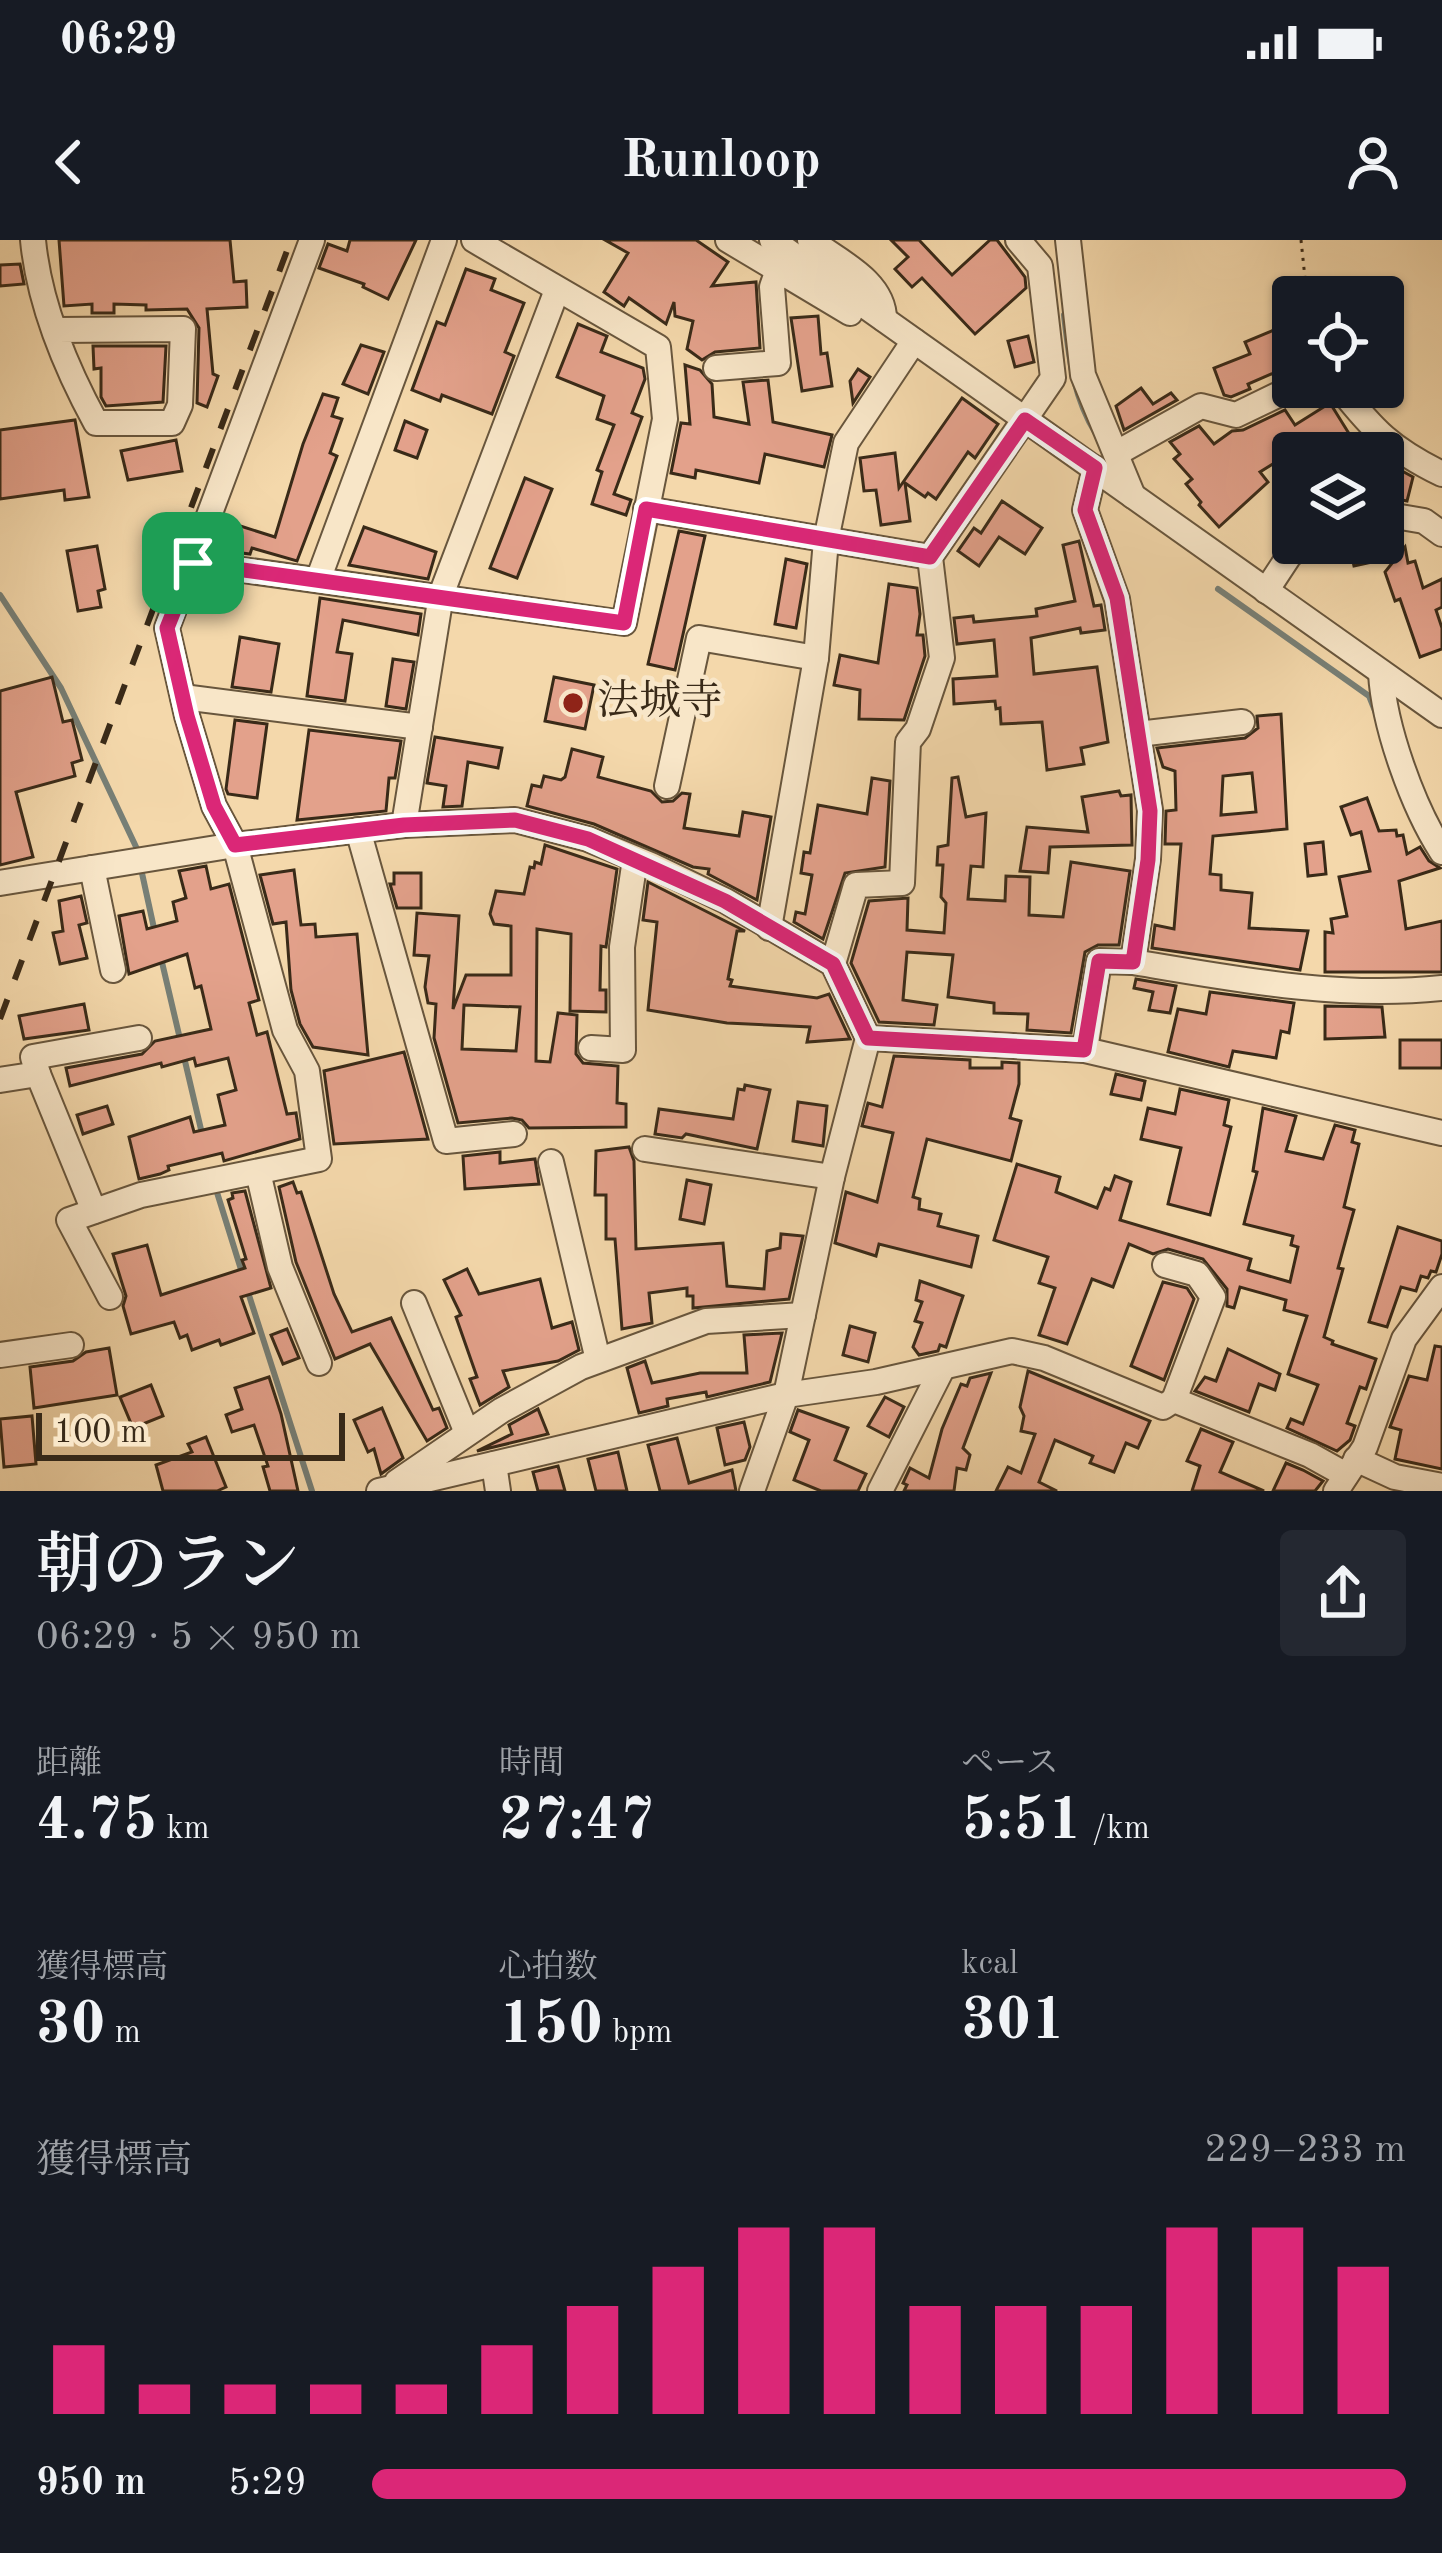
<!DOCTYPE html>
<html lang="ja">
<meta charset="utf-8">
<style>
body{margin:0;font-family:"Old Standard TT","Noto Serif JP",serif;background:#242831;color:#f1f3f6;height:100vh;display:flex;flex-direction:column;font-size:45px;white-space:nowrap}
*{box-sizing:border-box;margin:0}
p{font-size:39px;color:#9ea1a6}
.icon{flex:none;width:66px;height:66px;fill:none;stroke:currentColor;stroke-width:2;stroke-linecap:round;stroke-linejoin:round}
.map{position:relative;height:1251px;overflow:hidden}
.panel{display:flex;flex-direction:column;background:#171b24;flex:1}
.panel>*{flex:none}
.tools{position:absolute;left:1272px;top:36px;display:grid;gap:24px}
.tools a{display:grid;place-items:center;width:132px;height:132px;border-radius:12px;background:#171b24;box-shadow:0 3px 9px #0004;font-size:60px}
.scale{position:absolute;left:36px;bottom:30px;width:309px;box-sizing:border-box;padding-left:12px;border:6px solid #392a18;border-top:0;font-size:33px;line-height:42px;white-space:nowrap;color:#392a18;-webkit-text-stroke:9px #f8e6c8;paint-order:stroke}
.pin{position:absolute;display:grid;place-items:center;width:102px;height:102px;color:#fff;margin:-51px;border-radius:24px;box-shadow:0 6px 18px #0006}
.round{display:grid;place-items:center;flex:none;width:126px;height:126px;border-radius:12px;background:#242831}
.summary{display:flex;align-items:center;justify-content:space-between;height:204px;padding:0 36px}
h1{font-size:66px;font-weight:600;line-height:90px}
.metrics{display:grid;grid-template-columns:repeat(3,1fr);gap:18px;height:204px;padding:12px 36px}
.metrics div{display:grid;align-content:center}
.metrics b{font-size:60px;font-weight:600}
.metrics small{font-size:33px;font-weight:400}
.metrics p{font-size:33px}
.chart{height:336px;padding:24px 36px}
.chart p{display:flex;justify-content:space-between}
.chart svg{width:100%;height:216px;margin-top:12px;stroke:#db2777;stroke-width:6}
ul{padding:0 36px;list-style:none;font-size:39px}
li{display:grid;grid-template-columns:192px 144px 1fr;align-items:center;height:90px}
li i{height:30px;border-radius:15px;background:#db2777}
.status{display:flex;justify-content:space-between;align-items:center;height:84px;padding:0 60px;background:#171b24;direction:ltr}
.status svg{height:33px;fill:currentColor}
header{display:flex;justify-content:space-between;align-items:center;height:156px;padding:0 36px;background:#171b24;font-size:54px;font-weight:600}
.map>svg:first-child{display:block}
</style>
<div class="status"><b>06:29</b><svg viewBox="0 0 49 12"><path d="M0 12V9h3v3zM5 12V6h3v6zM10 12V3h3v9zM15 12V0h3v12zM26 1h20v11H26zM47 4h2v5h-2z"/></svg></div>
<header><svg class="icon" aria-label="back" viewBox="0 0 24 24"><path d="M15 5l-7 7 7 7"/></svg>Runloop<svg class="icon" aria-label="person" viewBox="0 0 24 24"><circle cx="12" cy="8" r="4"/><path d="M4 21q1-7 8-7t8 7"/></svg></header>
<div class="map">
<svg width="1442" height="1251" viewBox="0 0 1442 1251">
<rect width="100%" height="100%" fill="#f4d8ab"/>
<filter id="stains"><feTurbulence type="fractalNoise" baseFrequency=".00167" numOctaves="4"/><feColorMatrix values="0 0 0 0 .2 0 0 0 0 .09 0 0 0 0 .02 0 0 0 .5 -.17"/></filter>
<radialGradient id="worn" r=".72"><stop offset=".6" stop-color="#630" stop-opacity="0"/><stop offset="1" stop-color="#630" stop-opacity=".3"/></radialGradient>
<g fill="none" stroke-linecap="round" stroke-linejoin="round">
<g stroke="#777f76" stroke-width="6">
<path d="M 1064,75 C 1069,118 1073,157 1096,194"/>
<polyline points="1218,349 1369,456 1377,476"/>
<polyline points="0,355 61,448 138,611"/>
<polyline points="140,624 155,693"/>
<polyline points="161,718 180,799"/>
<polyline points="184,817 203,898"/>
<polyline points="215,946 243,1036"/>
<polyline points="247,1049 312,1251"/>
</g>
</g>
<g fill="#e3a18b" stroke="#392a18" stroke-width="3" fill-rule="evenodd">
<polygon points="59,0 230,0 234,42 246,41 247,67 207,69 213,134 218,136 207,167 197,163 199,88 187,69 146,70 146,65 114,64 114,73 92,73 92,64 64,66"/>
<polygon points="350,0 416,0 388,59 363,47 364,44 319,28 328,4 347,11"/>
<polygon points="605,0 696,0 728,22 712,46 756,42 760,108 715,112 702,120 687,109 693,81 675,76 674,62 666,84 629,58 624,66 604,52 628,13"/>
<polygon points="891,0 919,0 952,35 990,0 997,0 1025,37 1026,48 975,94 922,38 912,47 895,29 908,17"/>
<polygon points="20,24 24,44 0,46 0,25"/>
<polygon points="466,29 495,39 491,50 524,63 505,112 514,116 492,174 442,155 440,161 412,150 437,82 445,85"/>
<polygon points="818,76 821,114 827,113 832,146 802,151 791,78"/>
<polygon points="578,84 607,96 601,112 643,128 645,139 632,173 642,177 614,254 631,260 626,275 592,264 602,232 597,230 614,185 597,179 604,156 557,137"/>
<polygon points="1274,90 1290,126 1248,144 1250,149 1231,157 1224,155 1214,128 1250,114 1245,102"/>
<polygon points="1028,96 1034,122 1015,127 1008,101"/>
<polygon points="361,105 384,112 368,154 343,144"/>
<polygon points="93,106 166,106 163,162 106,166 101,157 101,128 94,129"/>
<polygon points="685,125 700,130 712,144 714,177 749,184 743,142 768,140 773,182 832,195 824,227 765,214 759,243 696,230 695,238 671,233 681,183 690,184"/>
<polygon points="858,129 870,137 853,163 850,141"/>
<polygon points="1141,148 1153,164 1171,153 1177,160 1124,190 1116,166"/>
<polygon points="323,154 338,158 332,176 342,179 330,213 337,216 297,321 252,308 250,314 226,311 234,284 275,297 303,204"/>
<polygon points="962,158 998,184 975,218 968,212 936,259 928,253 925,257 905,243 910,281 881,285 876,250 864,251 860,218 895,213 899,248"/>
<polygon points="1330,163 1353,200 1332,213 1308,213 1303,205 1260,232 1268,242 1219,287 1199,265 1201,262 1186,244 1192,239 1174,219 1180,214 1170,202 1199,186 1214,204 1232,191 1243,190 1285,170 1295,185"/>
<polygon points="75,180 89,257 65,260 64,250 0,259 0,190"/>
<polygon points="405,181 427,190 417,218 395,210"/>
<polygon points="176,200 182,231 128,240 121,211"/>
<polygon points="1391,225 1413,237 1407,261 1383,256"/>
<polygon points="525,238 552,249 517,338 490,328"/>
<polygon points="1002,261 1042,288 1025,314 999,297 979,326 958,311 974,288 981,293"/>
<polygon points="364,287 436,312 428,339 349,325"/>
<polygon points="679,291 705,296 675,430 648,424"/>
<polygon points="1079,301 1094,366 1101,365 1105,390 1081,393 1080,388 1031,398 1034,434 1097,427 1108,502 1081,508 1084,524 1047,530 1042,482 1001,484 1000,468 996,469 995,461 954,464 953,439 997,436 994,400 957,404 954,378 973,376 974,382 1037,376 1036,369 1075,361 1063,305"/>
<polygon points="1349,303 1387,303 1390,318 1354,326"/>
<polygon points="97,306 105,349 98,351 101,367 78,371 67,311"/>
<polygon points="1405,307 1408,323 1415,321 1423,348 1442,339 1442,367 1436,370 1442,388 1442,409 1420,417 1400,359 1395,361 1385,332"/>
<polygon points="786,319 807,324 796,388 775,384"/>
<polygon points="889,344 917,348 920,374 917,395 923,395 925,416 904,480 859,479 860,450 834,445 840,415 878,423"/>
<polygon points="320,358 421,374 418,395 343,380 337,412 352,414 345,461 307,456"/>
<polygon points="240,397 279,404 271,452 232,447"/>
<polygon points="393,419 414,422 406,469 386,466"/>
<polygon points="52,437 63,482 72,480 82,520 72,523 75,536 16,552 33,617 0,625 0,451"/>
<polygon points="554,437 594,445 585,489 545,481"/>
<path d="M 1281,474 L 1287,589 L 1213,596 L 1210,634 L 1221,635 L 1221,650 L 1252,653 L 1249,688 L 1308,691 L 1300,730 L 1152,708 L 1155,685 L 1174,689 L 1181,604 L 1165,604 L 1166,571 L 1176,570 L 1175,531 L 1163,527 L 1157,508 L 1245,498 L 1258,488 L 1257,476 ZM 1252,533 L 1256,572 L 1221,575 L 1223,536 Z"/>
<polygon points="235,480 267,484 257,558 228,554 226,549"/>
<polygon points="309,490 401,501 395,538 389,538 386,571 297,580"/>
<polygon points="435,497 502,508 498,528 468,522 462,566 443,567 446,546 427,543"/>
<polygon points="572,509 603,517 598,537 651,551 662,562 673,561 682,553 690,554 684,588 739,596 743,572 771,577 757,660 708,634 709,629 693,627 594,584 527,566 532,545 541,547 544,536 561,540 565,537"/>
<polygon points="958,537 966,577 986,573 983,627 971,626 968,659 1005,661 1006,636 1030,637 1029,675 1063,677 1071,622 1130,631 1119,705 1098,705 1085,712 1071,793 1027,790 1028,774 994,773 994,763 948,757 953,715 907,712 903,760 937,765 934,785 879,782 851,723 869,661 908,658 907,690 944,693 946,663 941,657 943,625 937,625 938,607 948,605 952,538"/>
<polygon points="872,538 890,541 885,627 845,633 823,699 794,682 796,672 805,674 812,635 801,633 804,612 810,613 818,565 867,574"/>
<polygon points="1119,551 1121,556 1131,555 1132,605 1050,607 1048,633 1020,631 1027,587 1088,592 1082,557"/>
<polygon points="1367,558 1379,591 1396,590 1397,596 1403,595 1407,614 1420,607 1429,621 1440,628 1399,641 1406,689 1442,681 1442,732 1325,732 1325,692 1333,693 1331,679 1347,676 1339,637 1370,631 1361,592 1351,595 1341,567"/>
<polygon points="1323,602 1326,634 1308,636 1305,604"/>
<path d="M 545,605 L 617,629 L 606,707 L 601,706 L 600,750 L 606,750 L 606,772 L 570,771 L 571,694 L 537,689 L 536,821 L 550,822 L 558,773 L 577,775 L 576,814 L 583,823 L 618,826 L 617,863 L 626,864 L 626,887 L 529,888 L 522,880 L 512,878 L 458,883 L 434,798 L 436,764 L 428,763 L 425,747 L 429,716 L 414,715 L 417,673 L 459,676 L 453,769 L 466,735 L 511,735 L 511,686 L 494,684 L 490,674 L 496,651 L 524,654 L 530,627 L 534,628 L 535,622 L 541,624 ZM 464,765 L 520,767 L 516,811 L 462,809 Z"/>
<polygon points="206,626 211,649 229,644 259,760 249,763 257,795 267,792 287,874 296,873 300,899 224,921 222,913 168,926 169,930 160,934 139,939 129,897 190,877 194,892 225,885 218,855 236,850 228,818 196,826 194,818 162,827 161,823 70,846 66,828 142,814 155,801 211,789 201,746 195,748 187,714 129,734 119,676 143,671 147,689 177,681 173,662 186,658 179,631"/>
<polygon points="294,630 301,685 315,684 316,697 357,694 368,815 313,807 300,784 291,750 286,682 273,684 260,635"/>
<polygon points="394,633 421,633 421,668 397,668 390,644 394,644"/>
<polygon points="648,642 745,691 737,691 728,739 732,740 730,746 817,758 829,754 850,799 807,802 810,787 727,783 648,770 657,682 643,680"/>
<polygon points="81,656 87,683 79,685 87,718 60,724 53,693 63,691 59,661"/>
<polygon points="1136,739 1176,746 1170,773 1149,770 1153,752 1134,748"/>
<polygon points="1210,752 1294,763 1289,793 1281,791 1276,818 1233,811 1229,827 1168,812 1178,769 1206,774"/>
<polygon points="84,764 89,790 24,799 19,776"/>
<polygon points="1325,766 1382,767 1385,797 1325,799"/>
<rect x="1400" y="800" width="42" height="28"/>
<polygon points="404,812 428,899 334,904 324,831"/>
<polygon points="894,816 970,820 970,828 1002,828 1002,822 1019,823 1019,844 1010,878 1021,881 1011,921 927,899 913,957 920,959 919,969 941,974 938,986 978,996 971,1027 879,1004 876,1016 835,1003 846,952 877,962 893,893 862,886 868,863 882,867"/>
<polygon points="1116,834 1145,841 1141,860 1111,854"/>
<polygon points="745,845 770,850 757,909 686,894 682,898 655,894 659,869 733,879 738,849 744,850"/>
<polygon points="1180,849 1229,860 1224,885 1231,887 1210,975 1168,964 1181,908 1141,899 1148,868 1175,874"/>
<polygon points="798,862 827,866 823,906 793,901"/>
<polygon points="107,866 113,884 83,894 77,875"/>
<polygon points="1263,868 1296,876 1286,911 1323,919 1335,885 1355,890 1352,902 1359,904 1344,967 1354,970 1338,1028 1343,1029 1324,1097 1333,1101 1332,1104 1376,1119 1366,1149 1360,1147 1347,1183 1355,1186 1350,1200 1337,1211 1287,1188 1291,1179 1303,1184 1318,1145 1288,1134 1307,1076 1284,1070 1286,1060 1240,1047 1234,1068 1227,1066 1227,1049 1203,1019 1168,1009 1153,1014 1129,1004 1113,1047 1092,1039 1067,1104 1039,1095 1055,1048 1039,1043 1048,1017 994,1000 1017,924 1060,937 1056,952 1097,968 1105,948 1110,950 1115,936 1131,942 1120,980 1251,1019 1248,1030 1290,1042 1298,1007 1291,1005 1293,996 1244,984 1257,932 1253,931"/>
<polygon points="629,907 634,921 636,1009 723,1003 727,1046 764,1049 767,1011 780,1008 781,994 803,996 789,1059 693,1068 693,1056 687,1056 687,1048 649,1053 652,1083 622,1089 615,999 606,999 606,955 595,955 596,911"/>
<polygon points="500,912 500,923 535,919 539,944 465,949 463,916"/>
<polygon points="687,940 711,945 704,984 680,979"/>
<polygon points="293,942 297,953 301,952 334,1054 352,1092 391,1078 433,1170 439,1168 447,1188 427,1201 370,1104 335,1119 296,1022 279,947"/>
<polygon points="245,951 271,1048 241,1057 254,1093 221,1105 219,1100 192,1110 187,1095 180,1098 174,1082 131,1094 123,1066 126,1056 113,1014 147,1005 161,1055 245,1028 242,1020 246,1019 228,960 233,958 232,953"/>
<polygon points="1398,987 1442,1001 1442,1014 1436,1032 1431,1031 1428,1038 1421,1036 1416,1051 1401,1047 1387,1087 1369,1082"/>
<polygon points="467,1029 479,1054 540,1039 552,1088 572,1082 579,1110 558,1121 503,1131 509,1147 480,1165 470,1139 477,1137 456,1077 461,1075 444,1040"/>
<polygon points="920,1041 963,1056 946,1107 940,1105 938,1111 919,1115 913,1107 922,1083 915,1081 922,1062 916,1060"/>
<polygon points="1163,1042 1187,1048 1194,1059 1164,1140 1131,1126"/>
<polygon points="850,1086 875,1093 868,1122 843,1115"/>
<polygon points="287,1089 299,1118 283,1124 271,1095"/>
<polygon points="782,1093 770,1142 707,1157 706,1152 667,1159 668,1166 639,1173 627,1128 645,1121 652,1143 700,1133 747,1133 744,1095"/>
<polygon points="1435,1106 1442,1107 1442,1229 1395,1219 1401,1190 1390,1187 1409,1136 1427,1140"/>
<polygon points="109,1108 117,1155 34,1168 30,1127 73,1121 86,1112"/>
<polygon points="1228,1109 1280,1134 1275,1150 1259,1144 1249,1172 1195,1151 1205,1137 1216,1141"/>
<polygon points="1028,1131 1150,1181 1138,1208 1126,1203 1114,1232 1090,1223 1093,1216 1055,1200 1039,1242 1057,1251 996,1251 1008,1227 1021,1233 1035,1194 1021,1191 1024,1176 1020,1167"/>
<polygon points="991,1133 963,1208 970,1215 966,1230 957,1228 954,1251 904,1251 907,1245 903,1243 910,1228 929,1238 942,1189 961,1144 967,1146 970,1138"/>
<polygon points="269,1137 281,1174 298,1251 270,1251 263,1227 268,1226 254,1185 232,1192 226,1175 242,1169 235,1148"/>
<polygon points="151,1145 163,1176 133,1188 120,1157"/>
<polygon points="885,1157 904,1167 889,1197 868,1186"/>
<polygon points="382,1168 403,1218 381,1234 374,1209 368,1212 354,1180"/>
<polygon points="538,1169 548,1194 477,1211 512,1194 509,1185"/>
<polygon points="798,1170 848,1188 835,1220 866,1234 858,1251 821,1251 794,1240 809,1200 790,1192"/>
<polygon points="32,1176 36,1224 4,1227 0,1179"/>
<polygon points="744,1182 750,1207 745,1220 725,1225 717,1188"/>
<polygon points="1201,1189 1233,1202 1220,1232 1264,1251 1192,1251 1200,1226 1187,1221"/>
<polygon points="206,1197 226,1247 217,1251 163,1251 156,1225 192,1212 188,1204"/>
<polygon points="677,1198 689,1243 732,1230 736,1251 660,1251 648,1205"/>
<polygon points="618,1212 627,1251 596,1251 588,1219"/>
<polygon points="1286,1223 1303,1230 1323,1241 1315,1251 1273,1251"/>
<polygon points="558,1226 565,1251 538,1251 533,1232"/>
</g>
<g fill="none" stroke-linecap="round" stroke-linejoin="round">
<defs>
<g id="minor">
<path d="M 33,0 C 39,63 66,128 96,183 L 172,183 L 180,165 L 183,89 L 57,90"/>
<polyline points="728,0 850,73"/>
<polyline points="772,0 1442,475"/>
<path d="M 810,0 C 838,21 884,41 884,79"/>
<polyline points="1068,0 1083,135 1133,256"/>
<polyline points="716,128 778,123 772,47 778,30"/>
<path d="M 1339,147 C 1374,191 1391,209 1442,234"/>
<polyline points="1117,213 1201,166 1236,175 1294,147"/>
<polyline points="646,269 930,317"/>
<polyline points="1383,274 1424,281 1442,294"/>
<polyline points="193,323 624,383 665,179 658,107 474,0"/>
<polyline points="318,340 444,0"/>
<polyline points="1266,351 1289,316 1304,303"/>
<path d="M 1381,433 C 1384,487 1413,567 1442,612"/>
<polyline points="183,457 420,487"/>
<polyline points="1138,494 1242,482"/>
<polyline points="667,546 699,398 816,418"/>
<polyline points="404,585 441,355 557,50"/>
<polyline points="358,590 446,901 514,894"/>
<polyline points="92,628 113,730"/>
<polyline points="0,643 235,605 404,585 515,580 588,599 651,625 726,661 833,724 868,798 832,937 786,1155 752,1251"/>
<polyline points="769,688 816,418 826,300 846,203 914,101"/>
<path d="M 1133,722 C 1234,739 1340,759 1442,748"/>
<polyline points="833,724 856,645 902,643 908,502 918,489 942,418 930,317 1053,138 1040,26 1018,0"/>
<polyline points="868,798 1085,810 1442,893"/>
<polyline points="591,808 623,810 622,707 635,619"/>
<polyline points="1085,810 1099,721 1133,722 1148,619 1150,570 1117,359 1085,270 1095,228"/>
<polyline points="38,834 33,817 139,798"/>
<polyline points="0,840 38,834 94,971"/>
<polyline points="645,909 832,937"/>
<polyline points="551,922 598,1120"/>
<polyline points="258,932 280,1027 319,1123"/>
<polyline points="1165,1025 1197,1034 1213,1057 1174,1160"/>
<polyline points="110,1057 69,980 141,955 319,919 307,831 285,790 235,605 214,566 187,476 167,388 312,0"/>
<polyline points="414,1063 467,1193"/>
<polyline points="0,1115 71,1105"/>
<polyline points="1356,1219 1395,1237 1442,1246"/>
<polyline points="494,1224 498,1251"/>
<polyline points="397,1242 502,1170 581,1127 706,1081 803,1075"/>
<polyline points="379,1251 786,1155 876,1142 1012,1111 1044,1118 1163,1167 1174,1160 1310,1215 1346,1235"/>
<polyline points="880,1251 942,1129"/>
<polyline points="1336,1251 1365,1207 1404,1099 1442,1047"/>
</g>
</defs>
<use href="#minor" stroke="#68563d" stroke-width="28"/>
<polyline stroke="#392a18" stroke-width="3" stroke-dasharray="3 6" stroke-linecap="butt" points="1301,0 1307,57"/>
<use href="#minor" stroke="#f8e6c8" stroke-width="24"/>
<polyline stroke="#392a18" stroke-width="6" stroke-dasharray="21 21" stroke-linecap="butt" points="0,779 291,0"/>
</g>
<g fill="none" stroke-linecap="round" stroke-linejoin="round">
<defs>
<polygon id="route" points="1025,180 1095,228 1085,270 1117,358 1150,571 1148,620 1133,722 1099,721 1084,810 868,798 833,724 725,661 588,599 515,580 404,585 235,605 214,566 187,476 167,388 193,323 624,383 646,269 930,317"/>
</defs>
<use href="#route" stroke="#fff" stroke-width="24"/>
<use href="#route" stroke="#db2777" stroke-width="15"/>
</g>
<circle fill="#8f2418" stroke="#f8e6c8" stroke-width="4.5" cx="573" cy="463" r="12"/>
<g text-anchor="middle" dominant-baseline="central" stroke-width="9" stroke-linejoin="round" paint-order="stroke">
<g font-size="42" fill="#392a18" stroke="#f8e6c8" text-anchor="start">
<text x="597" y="463">法城寺</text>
</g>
</g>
<rect width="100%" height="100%" filter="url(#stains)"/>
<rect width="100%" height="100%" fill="url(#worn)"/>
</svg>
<div class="tools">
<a><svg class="icon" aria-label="locate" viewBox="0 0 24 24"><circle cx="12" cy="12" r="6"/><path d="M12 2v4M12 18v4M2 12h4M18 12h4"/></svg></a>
<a><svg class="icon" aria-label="layers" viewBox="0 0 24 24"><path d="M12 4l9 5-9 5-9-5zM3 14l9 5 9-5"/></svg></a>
</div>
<div class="scale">100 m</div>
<div class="pin" style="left:193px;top:323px;background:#1e9e55"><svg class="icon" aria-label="arrive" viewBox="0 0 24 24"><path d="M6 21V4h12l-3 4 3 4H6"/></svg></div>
</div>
<section class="panel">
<div class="summary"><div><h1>朝のラン</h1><p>06:29 · 5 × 950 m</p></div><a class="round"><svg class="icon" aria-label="share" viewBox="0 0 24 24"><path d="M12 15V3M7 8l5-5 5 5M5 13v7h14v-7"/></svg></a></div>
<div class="metrics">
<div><p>距離</p><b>4.75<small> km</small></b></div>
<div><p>時間</p><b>27:47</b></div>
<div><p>ペース</p><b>5:51<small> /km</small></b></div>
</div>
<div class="metrics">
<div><p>獲得標高</p><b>30<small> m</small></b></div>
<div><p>心拍数</p><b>150<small> bpm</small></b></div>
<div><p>kcal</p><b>301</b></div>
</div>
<div class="chart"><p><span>獲得標高</span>229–233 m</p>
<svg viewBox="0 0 160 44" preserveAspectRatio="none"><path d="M5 44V30M15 44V38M25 44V38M35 44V38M45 44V38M55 44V30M65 44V22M75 44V14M85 44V6M95 44V6M105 44V22M115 44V22M125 44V22M135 44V6M145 44V6M155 44V14"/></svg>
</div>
<ul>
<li><b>950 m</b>5:29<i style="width:100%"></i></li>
</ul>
</section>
